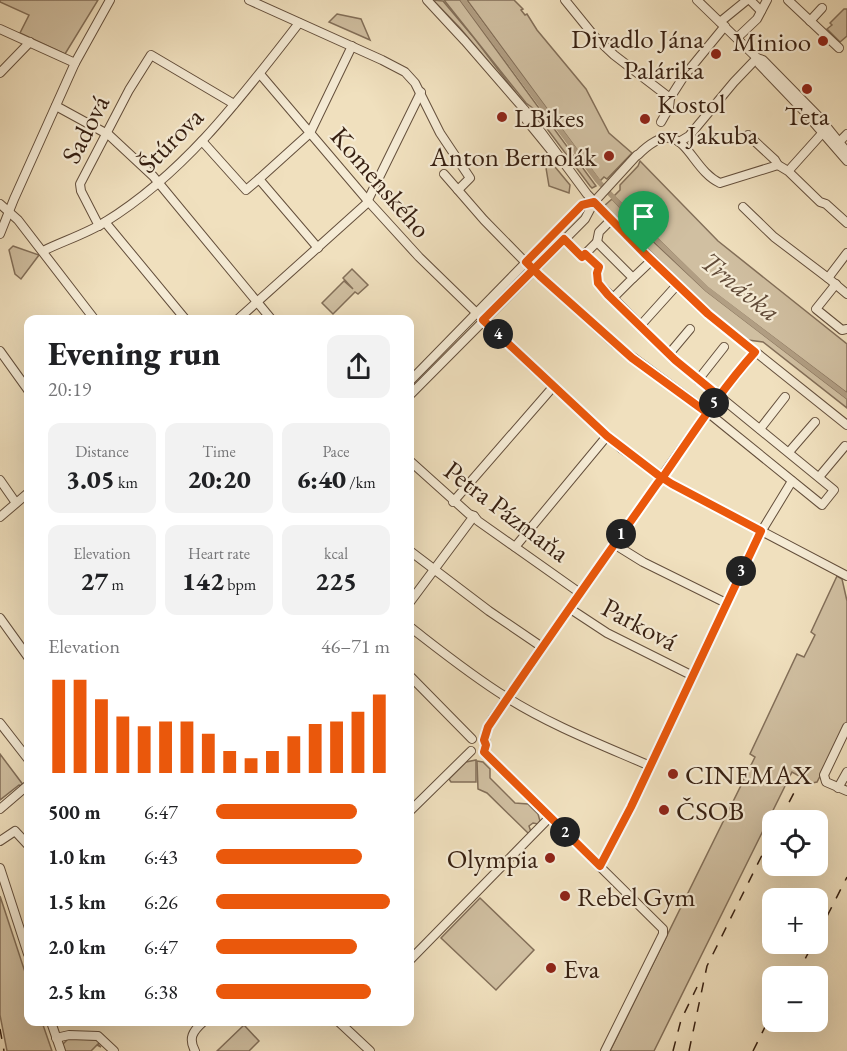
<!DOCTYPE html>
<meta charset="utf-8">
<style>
body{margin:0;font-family:"EB Garamond",serif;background:#f2f2f2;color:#202124;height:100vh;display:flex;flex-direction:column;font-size:22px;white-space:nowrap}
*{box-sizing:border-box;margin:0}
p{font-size:20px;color:#757577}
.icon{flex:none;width:33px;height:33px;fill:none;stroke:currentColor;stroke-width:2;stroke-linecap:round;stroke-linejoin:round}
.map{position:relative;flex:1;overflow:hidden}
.details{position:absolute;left:24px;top:315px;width:390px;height:711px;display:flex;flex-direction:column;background:#fff;border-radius:12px;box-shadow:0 6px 24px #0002}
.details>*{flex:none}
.fabs{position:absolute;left:762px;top:810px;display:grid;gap:12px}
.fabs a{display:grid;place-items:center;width:66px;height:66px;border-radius:12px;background:#fff;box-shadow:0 6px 24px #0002;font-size:30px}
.pin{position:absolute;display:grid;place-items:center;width:51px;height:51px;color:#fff;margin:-62px -26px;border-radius:50% 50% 50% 0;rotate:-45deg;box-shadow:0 0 6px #0007}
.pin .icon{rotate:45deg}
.km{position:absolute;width:30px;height:30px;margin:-15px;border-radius:50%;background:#222;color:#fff;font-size:16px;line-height:30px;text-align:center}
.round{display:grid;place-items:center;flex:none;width:63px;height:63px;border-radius:12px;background:#f2f2f2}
.head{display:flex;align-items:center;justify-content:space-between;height:102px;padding:0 24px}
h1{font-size:33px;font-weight:800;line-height:45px}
.stats{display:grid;grid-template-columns:repeat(3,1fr);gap:9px;height:102px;padding:6px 24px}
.stats div{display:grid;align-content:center;border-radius:12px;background:#f2f2f2;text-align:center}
.stats b{font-size:26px;font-weight:800}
.stats small{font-size:16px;font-weight:400}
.stats p{font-size:16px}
.chart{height:168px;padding:12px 24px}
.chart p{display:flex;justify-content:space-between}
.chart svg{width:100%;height:108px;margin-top:6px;stroke:#ea580c;stroke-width:6}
ul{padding:0 24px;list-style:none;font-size:20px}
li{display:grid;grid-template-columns:96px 72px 1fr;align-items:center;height:45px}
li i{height:15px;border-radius:8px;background:#ea580c}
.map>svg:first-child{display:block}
</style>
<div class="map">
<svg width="847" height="1051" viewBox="0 0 847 1051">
<rect width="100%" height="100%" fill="#f0e0be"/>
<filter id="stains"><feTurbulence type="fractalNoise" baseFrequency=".00333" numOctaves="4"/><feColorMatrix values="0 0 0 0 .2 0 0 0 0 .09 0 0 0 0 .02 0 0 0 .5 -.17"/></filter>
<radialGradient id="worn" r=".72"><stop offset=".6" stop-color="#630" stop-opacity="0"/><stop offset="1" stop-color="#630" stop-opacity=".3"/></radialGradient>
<g fill="#d0bfa1" stroke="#836f59" stroke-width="1.5">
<polygon points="0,0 98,0 65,54 20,33 29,15 0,2"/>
<polygon points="433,0 443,1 475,39 525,105 460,28"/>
<polygon points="444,0 460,0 596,186 592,188 590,186 533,110 534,109 526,103"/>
<polygon points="467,0 514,0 523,9 521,10 525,15 527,14 537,30 586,89 609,133 632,153 607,179 604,177 600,181"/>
<polygon points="844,9 847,9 847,36 840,42 827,29 832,25 830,23"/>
<polygon points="337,14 361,19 370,40 329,22"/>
<polygon points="544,156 546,156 570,185 569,193 549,186"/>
<polygon points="640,161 718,241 847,344 847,393 707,287 614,196 620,190 620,185 638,166"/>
<polygon points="612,199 641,230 706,291 847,399 847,408 763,342 748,340 705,305 604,206"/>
<polygon points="13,246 39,255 21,279 15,274 9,250"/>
<polygon points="352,269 368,285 358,294 355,292 333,314 322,303 344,281 353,289 343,278"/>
<polygon points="837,576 842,579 847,601 847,724 817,782 812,783 792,772 654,1051 610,1051 755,757 750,754 797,654 804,657 815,635 811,632"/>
<polygon points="0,754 24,786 19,785 0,800"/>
<polygon points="476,760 476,782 451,782 449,779 466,762"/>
<polygon points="477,761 483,762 490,769 490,778 515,803 528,804 538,814 540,821 538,824 533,823 529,826 531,832 529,834 487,793 478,789"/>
<polygon points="0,896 28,981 28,1022 42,1022 52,1051 7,1051 0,1015"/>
<polygon points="480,898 534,950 496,990 441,938"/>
<polygon points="244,1025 259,1041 249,1051 217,1051"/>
<polygon points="69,1038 97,1040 100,1042 98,1044 101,1047 97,1045 91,1051 63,1051 63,1044"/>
</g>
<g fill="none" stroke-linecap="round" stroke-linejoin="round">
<polyline stroke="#b19e83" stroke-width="5" points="463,0 597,180 629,214 707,289 847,396"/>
<defs>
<g id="minor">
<polyline points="249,0 382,60 405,72 415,83 440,133 470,178 458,190"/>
<polyline points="427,0 465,41 524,109 587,194 644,253 708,314 847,425"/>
<polyline points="565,0 595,37 614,55 670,98"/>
<polyline points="697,0 757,58 759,64 801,108 847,161"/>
<polyline points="750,0 761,11"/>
<polyline points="788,0 839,48"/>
<polyline points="810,21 822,8"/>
<polyline points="720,22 747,0"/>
<polyline points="0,29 75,63"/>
<polyline points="737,38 757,19 767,0"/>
<polyline points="757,58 763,60 818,116 847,152"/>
<polyline points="0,73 30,42"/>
<polyline points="260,74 368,201 419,257 529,364 622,449 672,484 847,576"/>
<polyline points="56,106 109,135 153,176 272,320"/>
<polyline points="523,116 554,154"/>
<polyline points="661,122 669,108 670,98 684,76 725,26"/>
<polyline points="748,135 775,160 778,165 788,171 820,202 826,204 847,223"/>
<polyline points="202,141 246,190 259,179 318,248"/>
<polyline points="679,142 689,136 734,82 757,58"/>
<polyline points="836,145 847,134"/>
<path d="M 638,155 C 684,109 687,168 720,183 L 778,165"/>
<polyline points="791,168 826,129"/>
<polyline points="444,174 484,220 533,270 615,344 711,415 822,505 834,490 675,360 598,283 597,273 599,267 585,254 582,257 564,239"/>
<polyline points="259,179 310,133 352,46"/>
<polyline points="0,204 18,220 95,320"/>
<polyline points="743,207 774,237 828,278"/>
<polyline points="105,222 186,320"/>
<polyline points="99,226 81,191 80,184 129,90 151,55 234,104"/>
<polyline points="0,234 14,199 75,63 110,0"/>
<polyline points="597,242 599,232 611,220"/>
<path d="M 43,251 C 63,241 86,234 105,222 C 185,173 243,95 299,23"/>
<polyline points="847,253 828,278 847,294"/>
<polyline points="585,254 597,242 633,278 612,299"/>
<polyline points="633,278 651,261"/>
<polyline points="836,284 816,309 842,330 847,329"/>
<polyline points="237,320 366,204 421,92"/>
<polyline points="640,326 677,285"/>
<polyline points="0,351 28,390"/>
<polyline points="669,354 690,329"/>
<polyline points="698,380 724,347"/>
<polyline points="410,381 582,205 594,202"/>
<polyline points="410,395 585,219 594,202 637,155"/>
<polyline points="760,429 785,397"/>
<polyline points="789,452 815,422"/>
<polyline points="410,461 469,514 474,516 478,521 580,593"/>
<polyline points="819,477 845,446"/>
<polyline points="0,480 16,503"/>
<polyline points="453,502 553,387"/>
<polyline points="0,517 28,493"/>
<polyline points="614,544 643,562 726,603"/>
<polyline points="515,547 607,436"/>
<polyline points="410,551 489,611 542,647"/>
<polyline points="410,602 474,516"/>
<polyline points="569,608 607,633 691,675"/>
<polyline points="0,618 28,657"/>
<path d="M 410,627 C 441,651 472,676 506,697 C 550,725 602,745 650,766"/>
<polyline points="410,676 472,739"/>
<polyline points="0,723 28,759"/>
<polyline points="847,727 824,775 826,782 847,791"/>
<path d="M 484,752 L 486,747 C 484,735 486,729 493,718 L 707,412 L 755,352"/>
<polyline points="484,752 663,929 663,934 605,1051"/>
<polyline points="838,788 847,772"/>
<polyline points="0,809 28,785"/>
<polyline points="410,811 471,751"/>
<polyline points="0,841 15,831 28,845"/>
<polyline points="600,866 631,807 758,537 792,481"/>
<polyline points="0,868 28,954"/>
<polyline points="410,960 550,817"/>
<polyline points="51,1022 61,1051"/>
<polyline points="339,1022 370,1051"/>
<polyline points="56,1038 69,1035 98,1036 114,1051"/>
<path d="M 195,1051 C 188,1038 193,1031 203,1022"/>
</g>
</defs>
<use href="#minor" stroke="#644f3c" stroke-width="10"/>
<use href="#minor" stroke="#f5ebd5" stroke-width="8"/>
<g stroke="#361f11" stroke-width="1.5" stroke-dasharray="10 10" stroke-linecap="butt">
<polyline points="780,820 801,779"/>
<polyline points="818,934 847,877"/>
<polyline points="796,976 813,944"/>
<polyline points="0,1029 4,1051"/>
<polyline points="673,1051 681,1020 697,987"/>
<polyline points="689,1051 707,966 772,835"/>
<polyline points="753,1051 772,1013"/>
</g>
</g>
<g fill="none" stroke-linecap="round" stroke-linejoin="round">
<defs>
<path id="route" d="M 644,253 L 708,314 L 755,352 C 721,390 694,432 665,474 L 657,484 C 600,565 543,645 488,727 L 484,740 L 486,745 L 484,752 L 600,866 L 631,807 L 761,531 L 672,484 L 658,475 L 607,436 L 483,320 L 564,239 L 582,257 L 585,254 L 599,267 L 597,273 L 598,283 L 608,295 L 675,360 L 719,396 L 706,412 L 632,358 L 540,276 L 526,262 L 582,205 L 594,202 L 644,253"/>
</defs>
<use href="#route" stroke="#fff" stroke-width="12"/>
<use href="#route" stroke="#ea580c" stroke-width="8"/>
</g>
<g fill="#8f2418" stroke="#f5ebd5" stroke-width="2">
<circle cx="823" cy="41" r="6"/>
<circle cx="716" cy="54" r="6"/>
<circle cx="807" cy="89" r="6"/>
<circle cx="502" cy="117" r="6"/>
<circle cx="645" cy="119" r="6"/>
<circle cx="609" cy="156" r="6"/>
<circle cx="673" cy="774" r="6"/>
<circle cx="664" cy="810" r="6"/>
<circle cx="550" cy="858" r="6"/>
<circle cx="565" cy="896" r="6"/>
<circle cx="551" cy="968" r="6"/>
</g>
<g text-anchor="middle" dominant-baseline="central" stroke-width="4.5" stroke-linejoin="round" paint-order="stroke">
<g font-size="27" fill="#361f11" stroke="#f5ebd5" text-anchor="start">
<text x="704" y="38" text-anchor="end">Divadlo Jána<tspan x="704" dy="31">Palárika</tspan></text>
<text x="811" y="41" text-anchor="end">Minioo</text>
<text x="657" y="103">Kostol<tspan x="657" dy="31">sv. Jakuba</tspan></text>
<text x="807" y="115" text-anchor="middle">Teta</text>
<text x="514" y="117">LBikes</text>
<text x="597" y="156" text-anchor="end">Anton Bernolák</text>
<text x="685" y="774">CINEMAX</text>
<text x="676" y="810">ČSOB</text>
<text x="538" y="858" text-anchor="end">Olympia</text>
<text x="577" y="896">Rebel Gym</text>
<text x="563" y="968">Eva</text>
</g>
<g font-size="27" fill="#361f11" stroke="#f5ebd5">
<text transform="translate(85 129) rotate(-63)">Sadová</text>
<text transform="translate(170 140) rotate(-45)">Štúrova</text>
<text transform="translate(381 182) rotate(49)">Komenského</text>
<text transform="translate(507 511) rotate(37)">Petra Pázmaňa</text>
<text transform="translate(640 624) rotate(28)">Parková</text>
</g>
<g font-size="28" font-style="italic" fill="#614b39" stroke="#f5ebd5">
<text transform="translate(741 286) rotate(39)">Trnávka</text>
</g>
</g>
<rect width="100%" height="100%" filter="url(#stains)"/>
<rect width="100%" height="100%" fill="url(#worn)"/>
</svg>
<div class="fabs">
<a><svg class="icon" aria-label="locate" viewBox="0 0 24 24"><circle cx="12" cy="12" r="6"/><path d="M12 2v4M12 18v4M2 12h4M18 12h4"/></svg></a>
<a>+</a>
<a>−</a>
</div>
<div class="pin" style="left:644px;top:253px;background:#1e9e55"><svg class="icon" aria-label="arrive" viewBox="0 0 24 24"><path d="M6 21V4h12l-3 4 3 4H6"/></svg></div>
<b class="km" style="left:621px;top:534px">1</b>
<b class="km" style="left:565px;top:832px">2</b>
<b class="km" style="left:741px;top:571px">3</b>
<b class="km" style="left:498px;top:334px">4</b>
<b class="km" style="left:714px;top:403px">5</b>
<section class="details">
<div class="head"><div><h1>Evening run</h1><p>20:19</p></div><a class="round"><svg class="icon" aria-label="share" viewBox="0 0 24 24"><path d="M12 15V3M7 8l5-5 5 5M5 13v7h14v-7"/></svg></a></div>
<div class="stats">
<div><p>Distance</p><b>3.05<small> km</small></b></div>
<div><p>Time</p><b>20:20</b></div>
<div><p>Pace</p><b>6:40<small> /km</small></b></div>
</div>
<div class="stats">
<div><p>Elevation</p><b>27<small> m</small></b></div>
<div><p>Heart rate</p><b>142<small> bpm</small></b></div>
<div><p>kcal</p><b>225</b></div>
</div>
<div class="chart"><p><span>Elevation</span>46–71 m</p>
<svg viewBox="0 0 160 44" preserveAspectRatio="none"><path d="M5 44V6M15 44V6M25 44V14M35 44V21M45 44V25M55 44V23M65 44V23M75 44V28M85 44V35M95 44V38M105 44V35M115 44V29M125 44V24M135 44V23M145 44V19M155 44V12"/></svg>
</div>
<ul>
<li><b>500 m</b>6:47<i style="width:81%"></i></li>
<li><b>1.0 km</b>6:43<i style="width:84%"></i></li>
<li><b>1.5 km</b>6:26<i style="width:100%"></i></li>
<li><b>2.0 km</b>6:47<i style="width:81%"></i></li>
<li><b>2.5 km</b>6:38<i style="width:89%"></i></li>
</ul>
</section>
</div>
